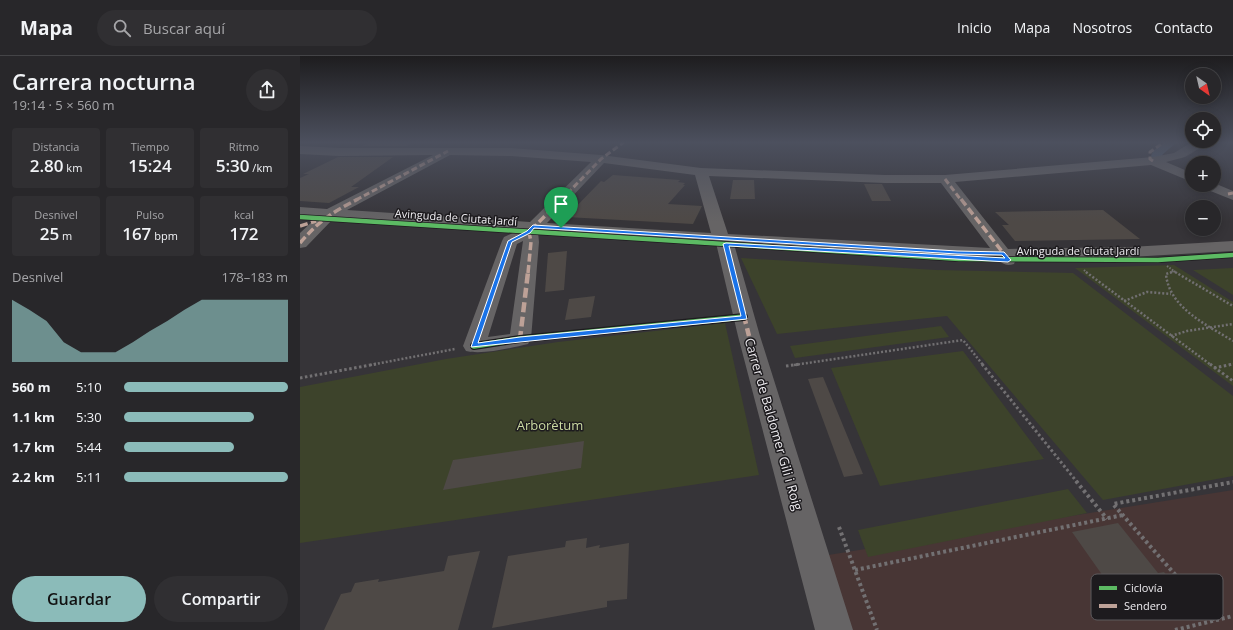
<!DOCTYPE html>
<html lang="es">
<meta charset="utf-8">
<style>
body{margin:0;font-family:"Open Sans",sans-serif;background:#302f32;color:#f1f3f6;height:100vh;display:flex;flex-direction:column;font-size:15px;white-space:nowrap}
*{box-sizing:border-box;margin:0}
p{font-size:13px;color:#a5a5a8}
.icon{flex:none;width:22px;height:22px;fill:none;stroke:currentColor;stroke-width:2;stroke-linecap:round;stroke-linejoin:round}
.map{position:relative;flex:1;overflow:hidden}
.panel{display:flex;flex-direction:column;background:#28272a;width:300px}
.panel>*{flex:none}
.needle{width:26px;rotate:146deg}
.controls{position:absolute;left:885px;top:12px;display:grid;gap:8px}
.controls a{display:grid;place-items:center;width:36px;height:36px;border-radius:50%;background:#28272a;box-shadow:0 2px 10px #0003,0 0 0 1px #444447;font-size:20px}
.pin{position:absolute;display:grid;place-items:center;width:34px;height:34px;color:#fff;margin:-41px -17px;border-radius:50% 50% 50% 0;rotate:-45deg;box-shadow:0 0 4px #0007}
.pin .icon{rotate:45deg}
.round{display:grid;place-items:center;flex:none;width:42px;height:42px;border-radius:21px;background:#302f32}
.head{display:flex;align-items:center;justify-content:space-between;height:68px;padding:0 12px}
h1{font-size:22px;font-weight:600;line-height:30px}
.stats{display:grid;grid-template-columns:repeat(3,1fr);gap:6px;height:68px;padding:4px 12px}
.stats div{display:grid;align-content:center;border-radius:4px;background:#302f32;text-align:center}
.stats b{font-size:17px;font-weight:600}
.stats small{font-size:11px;font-weight:400}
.stats p{font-size:11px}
.chart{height:112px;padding:8px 12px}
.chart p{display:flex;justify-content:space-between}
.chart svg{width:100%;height:72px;margin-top:4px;fill:#8bbbb9;opacity:.7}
.cta{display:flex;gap:8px;margin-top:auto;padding:8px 12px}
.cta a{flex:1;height:46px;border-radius:24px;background:#8bbbb9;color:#111;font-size:16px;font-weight:600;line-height:46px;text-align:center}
.cta a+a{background:#302f32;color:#f1f3f6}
ul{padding:0 12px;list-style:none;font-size:13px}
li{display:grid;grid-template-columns:64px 48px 1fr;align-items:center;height:30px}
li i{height:10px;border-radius:5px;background:#8bbbb9}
header{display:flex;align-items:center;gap:24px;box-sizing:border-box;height:56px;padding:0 20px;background:#28272a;border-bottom:1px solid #444447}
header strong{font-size:19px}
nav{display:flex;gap:22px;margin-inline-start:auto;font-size:14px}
.search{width:280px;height:36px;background:#302f32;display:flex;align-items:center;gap:10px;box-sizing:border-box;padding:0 14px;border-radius:22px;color:#a5a5a8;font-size:15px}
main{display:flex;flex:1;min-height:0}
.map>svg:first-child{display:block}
</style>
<header>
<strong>Mapa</strong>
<div class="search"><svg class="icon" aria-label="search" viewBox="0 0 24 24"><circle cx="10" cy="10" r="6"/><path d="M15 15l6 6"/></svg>Buscar aquí</div>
<nav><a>Inicio</a><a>Mapa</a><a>Nosotros</a><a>Contacto</a></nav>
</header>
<main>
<section class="panel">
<div class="head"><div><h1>Carrera nocturna</h1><p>19:14 · 5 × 560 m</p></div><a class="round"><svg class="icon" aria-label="share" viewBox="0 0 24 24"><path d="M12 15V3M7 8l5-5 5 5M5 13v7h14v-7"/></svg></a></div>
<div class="stats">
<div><p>Distancia</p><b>2.80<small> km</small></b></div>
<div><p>Tiempo</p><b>15:24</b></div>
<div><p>Ritmo</p><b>5:30<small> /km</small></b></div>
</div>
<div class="stats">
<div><p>Desnivel</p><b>25<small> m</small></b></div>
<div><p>Pulso</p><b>167<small> bpm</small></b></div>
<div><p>kcal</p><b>172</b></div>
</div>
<div class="chart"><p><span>Desnivel</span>178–183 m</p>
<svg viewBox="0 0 160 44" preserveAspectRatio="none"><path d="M0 44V6L10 12L20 19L30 32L40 38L50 38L60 38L70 32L80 25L90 19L100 12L110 6L120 6L130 6L140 6L150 6L160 6V44z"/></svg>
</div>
<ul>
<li><b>560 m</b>5:10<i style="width:100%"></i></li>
<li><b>1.1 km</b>5:30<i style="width:79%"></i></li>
<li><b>1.7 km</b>5:44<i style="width:67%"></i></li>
<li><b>2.2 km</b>5:11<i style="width:100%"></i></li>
</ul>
<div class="cta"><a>Guardar</a><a>Compartir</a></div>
</section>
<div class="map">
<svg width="933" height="574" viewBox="0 0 933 574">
<rect width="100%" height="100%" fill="#363438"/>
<polygon fill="#483635" points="933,434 933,574 542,574 522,500"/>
<g fill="#3d432b">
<polygon points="441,202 636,214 773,217 933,340 933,420 803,444 647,260 477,278"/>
<polygon points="874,209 933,246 933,330 775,212"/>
<polygon points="933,212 933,239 893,214"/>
<polygon points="425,267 459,419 0,487 0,331 146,303 258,286"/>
<polygon points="641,270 649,281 495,302 490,290"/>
<polygon points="663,295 744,403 580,430 531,312"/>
<polygon points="768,433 787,457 568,501 558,474"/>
</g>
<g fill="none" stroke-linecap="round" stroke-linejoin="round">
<polygon fill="#516279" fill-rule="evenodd" points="865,86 877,86 863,98 861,102 853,102 851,100 853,95"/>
</g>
<g fill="#4e4946">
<polygon points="71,86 113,86 107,90 62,90"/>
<polygon points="38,101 93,101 51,131 59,131 29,147 0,145 0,122 9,118 3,118"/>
<polygon points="313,119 380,124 378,126 385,127 383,129 385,129 368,148 402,150 393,168 266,161 301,125 304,126"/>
<polygon points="433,124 454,124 455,143 430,143"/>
<polygon points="564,128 582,128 591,145 572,145"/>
<polygon points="803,154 840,183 715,185 702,169 709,169 695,156"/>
<polygon points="267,195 264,234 245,236 248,197"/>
<polygon points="295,240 291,261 265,264 269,243"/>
<polygon points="523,321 563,418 544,421 508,323"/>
<polygon points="284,385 281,412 143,434 153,404"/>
<polygon points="818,467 858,517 864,516 887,545 829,557 772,476"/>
<polygon points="287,482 286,492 300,489 299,492 329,487 327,543 307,545 307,551 192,572 208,500 265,491 266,485"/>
<polygon points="180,495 158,574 24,574 41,538 51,536 55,527 79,523 78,526 144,515 148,500"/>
</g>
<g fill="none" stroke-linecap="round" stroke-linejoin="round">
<g stroke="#727072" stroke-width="2" stroke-dasharray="1.5 1.5" stroke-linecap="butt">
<polyline points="867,210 874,215 870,217"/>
<polyline points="784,214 787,217"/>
<polyline points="874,215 877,217"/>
</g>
<g stroke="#727072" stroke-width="2.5" stroke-dasharray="2 2" stroke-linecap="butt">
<polyline points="786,216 911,309"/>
<path d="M 872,216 L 866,218 C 869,252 907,269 933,285"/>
<polyline points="875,216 933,250"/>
<polyline points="824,245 847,236 871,238"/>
<polyline points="871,280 887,275 933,268"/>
<polyline points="242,281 424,263"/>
<polyline points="70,309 155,293"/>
<polyline points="494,309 663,284 683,309"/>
<polyline points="929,309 933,308"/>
</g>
<g stroke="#727072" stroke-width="3" stroke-dasharray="2.5 2.5" stroke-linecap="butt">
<polyline points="682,308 777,426"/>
<polyline points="910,308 933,325"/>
<polyline points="486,310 501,308"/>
<polyline points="914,312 933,308"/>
<polyline points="0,322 76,308"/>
</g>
<g stroke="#727072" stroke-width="4" stroke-dasharray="3 3" stroke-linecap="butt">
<polyline points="776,425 807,463"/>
<polyline points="539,471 577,574"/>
<polyline points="555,514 823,459"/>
<polyline points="915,564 813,448 933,426"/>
<polyline points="875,574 933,560"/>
</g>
<g fill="#666465" fill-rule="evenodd">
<path d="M 892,86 L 910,86 L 885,101 L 866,106 L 892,117 L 892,126 L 851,109 L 655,126 L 708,193 L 830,191 L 933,185 L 933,195 L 830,201 L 716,203 L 714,208 C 707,210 703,209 698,203 L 657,202 L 434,188 L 460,280 L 553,574 L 515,574 L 438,280 L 416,187 L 238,176 L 239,186 L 231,283 L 228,288 C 211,292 182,299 166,295 L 163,290 L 202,185 L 204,181 L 219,174 L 33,163 L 6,191 L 0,192 L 0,177 L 16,162 L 0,161 L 0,151 L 27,153 L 133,99 L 39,100 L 0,98 L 0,90 L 39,92 L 211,92 L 301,99 L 401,112 L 585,119 L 645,119 L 853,101 L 874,97 ZM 150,99 L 211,100 L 291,106 L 230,166 L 47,154 ZM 304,107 L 395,119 L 411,177 L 247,167 ZM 409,120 L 585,127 L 641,127 L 690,192 L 428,178 ZM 223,185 L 210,278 L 188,281 L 217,188 Z"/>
<polygon points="914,127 933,135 933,144 903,132 901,129 914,129"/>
</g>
<g stroke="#bda197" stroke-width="3" stroke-dasharray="6 3" stroke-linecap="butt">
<polyline points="853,105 850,103 850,96 864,86"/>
<polyline points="645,123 661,144"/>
<polyline points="928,138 933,137"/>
<polyline points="56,144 148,95"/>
<polyline points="261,144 301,103 324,86"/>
</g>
<g stroke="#bda197" stroke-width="3.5" stroke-dasharray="8 3.5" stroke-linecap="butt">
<polyline points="661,143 704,198"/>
<polyline points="0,170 16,165"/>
<path d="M 0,187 C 20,164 31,157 58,143"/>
<polyline points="426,188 433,217"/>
<polyline points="199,217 210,185 229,176 262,143"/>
<polyline points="228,217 231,186 229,176"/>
</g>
<g stroke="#bda197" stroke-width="4.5" stroke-dasharray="10 4.5" stroke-linecap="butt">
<polyline points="433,216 449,280"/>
<polyline points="218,283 220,283 228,216"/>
<polyline points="177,289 174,290 200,216"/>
</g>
<defs>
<polyline id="cycleway-far1" points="0,161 659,203 858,204 933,199"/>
<polyline id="cycleway" points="174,290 220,283 444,261"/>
</defs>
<use href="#cycleway-far1" stroke="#1d1b1e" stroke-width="6"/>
<use href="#cycleway" stroke="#1d1b1e" stroke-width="8"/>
<use href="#cycleway-far1" stroke="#5cba63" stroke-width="4.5"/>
<use href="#cycleway" stroke="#5cba63" stroke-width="5.5"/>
</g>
<linearGradient id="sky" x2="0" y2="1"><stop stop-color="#1e1d1f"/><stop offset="0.52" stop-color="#4c505e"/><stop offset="1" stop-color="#4c505e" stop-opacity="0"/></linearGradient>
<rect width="933" height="166" fill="url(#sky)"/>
<path fill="#1a73e8" stroke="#fff" fill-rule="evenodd" d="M 233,169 L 657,195 L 704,196 L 711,204 L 708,206 L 429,190 L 447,263 L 171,291 L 208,185 L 227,175 ZM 234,172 L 657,198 L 702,199 L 705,202 L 426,187 L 423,188 L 441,260 L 220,281 L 178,287 L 212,186 L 230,177 Z"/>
<g text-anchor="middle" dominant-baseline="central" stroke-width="3" stroke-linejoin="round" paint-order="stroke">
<g font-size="11" fill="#eeecf0" stroke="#1d1b1e">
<text transform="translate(156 161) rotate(4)">Avinguda de Ciutat Jardí</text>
<text x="778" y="194">Avinguda de Ciutat Jardí</text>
</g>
<g font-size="13" fill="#eeecf0" stroke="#1d1b1e">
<text transform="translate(474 368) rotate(74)">Carrer de Baldomer Gili i Roig</text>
</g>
<g font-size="13" fill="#cbdaa2" stroke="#1d1b1e">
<text x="250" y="369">Arborètum</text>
</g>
</g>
<rect x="791" y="518" width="132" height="46" rx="6" fill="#1d1b1e" stroke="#5c5a5d" stroke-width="1"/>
<rect x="799" y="530" width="18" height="4" fill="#5cba63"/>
<rect x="799" y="548" width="18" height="4" fill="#bda197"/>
<g font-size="11" fill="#eeecf0">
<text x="824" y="536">Ciclovía</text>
<text x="824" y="554">Sendero</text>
</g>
</svg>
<div class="controls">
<a><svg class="needle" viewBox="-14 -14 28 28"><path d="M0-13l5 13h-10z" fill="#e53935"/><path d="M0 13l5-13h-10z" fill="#a5a5a8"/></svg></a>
<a><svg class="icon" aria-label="locate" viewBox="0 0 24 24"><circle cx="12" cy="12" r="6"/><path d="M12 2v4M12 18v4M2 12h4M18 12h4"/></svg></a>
<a>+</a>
<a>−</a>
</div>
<div class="pin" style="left:261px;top:172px;background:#1e9e55"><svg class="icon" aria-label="arrive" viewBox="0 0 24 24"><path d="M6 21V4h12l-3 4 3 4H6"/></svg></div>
</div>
</main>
